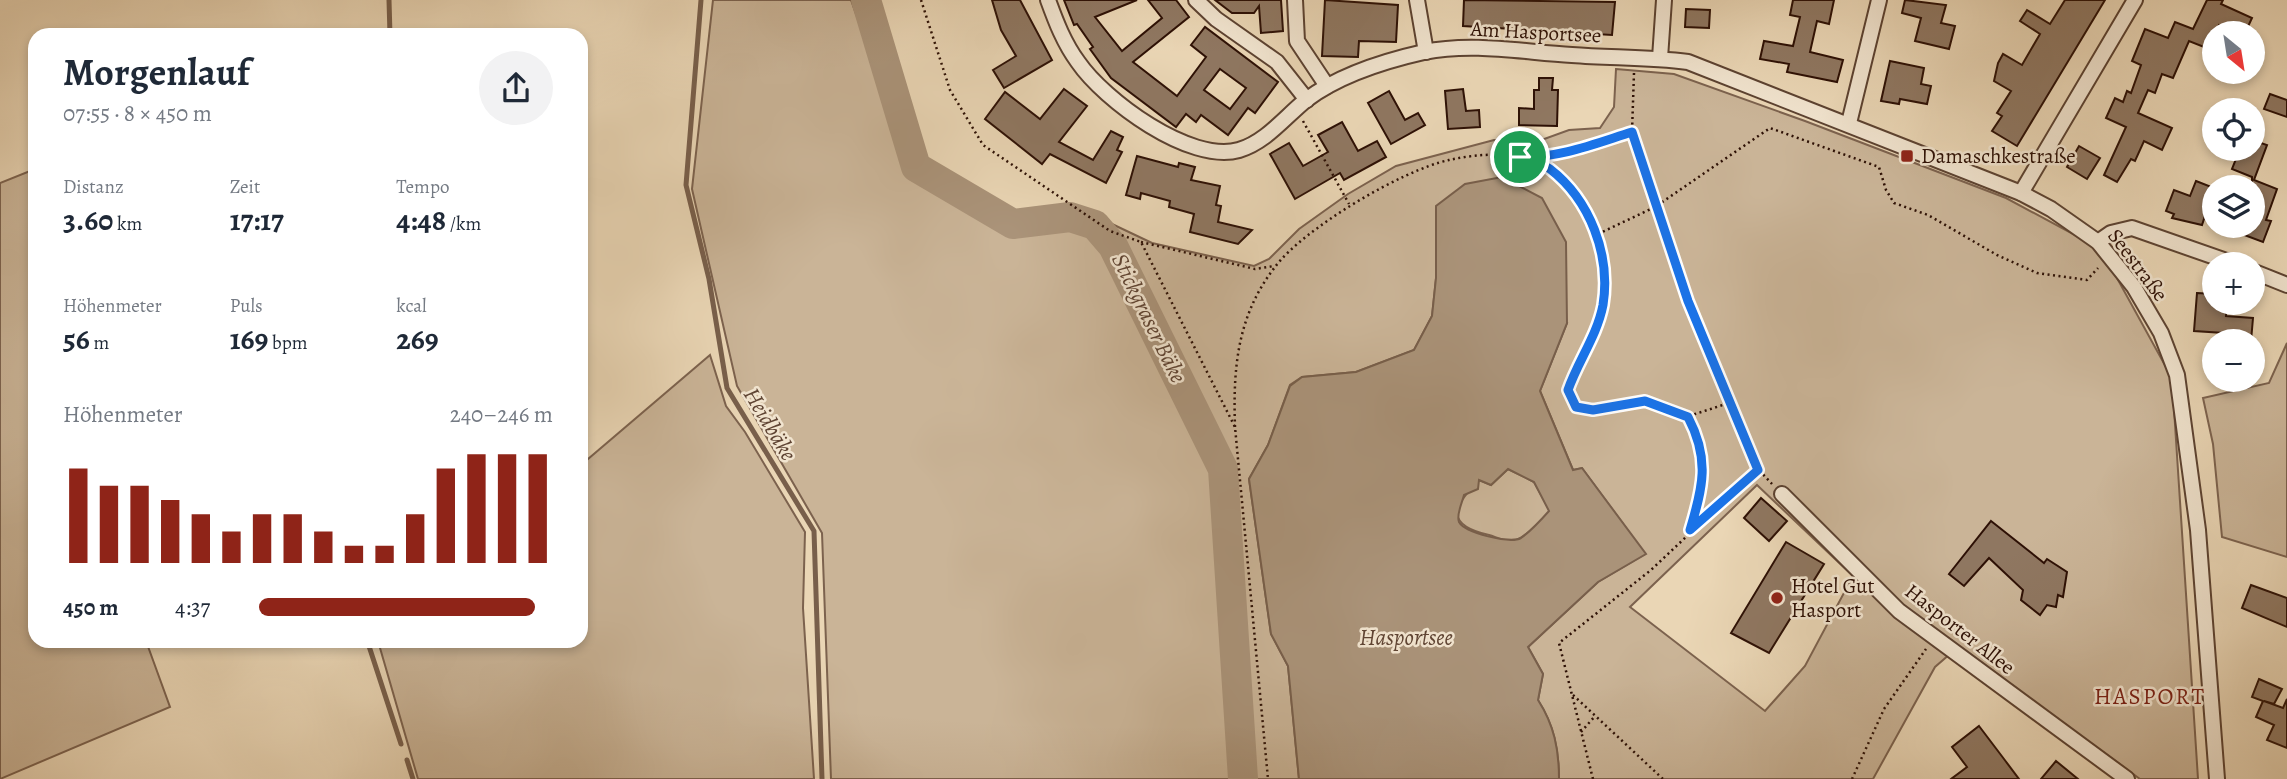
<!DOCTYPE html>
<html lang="de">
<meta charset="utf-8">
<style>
body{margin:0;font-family:Alegreya,serif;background:#f2f2f3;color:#1f2937;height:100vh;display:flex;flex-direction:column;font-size:26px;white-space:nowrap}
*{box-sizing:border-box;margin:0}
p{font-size:23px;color:#747a83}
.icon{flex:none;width:38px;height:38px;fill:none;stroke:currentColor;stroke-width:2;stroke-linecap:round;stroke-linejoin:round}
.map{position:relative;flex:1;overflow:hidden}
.sheet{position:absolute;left:28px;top:28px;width:560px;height:620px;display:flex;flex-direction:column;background:#fff;border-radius:21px;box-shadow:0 4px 10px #0003}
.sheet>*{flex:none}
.needle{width:46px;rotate:150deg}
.tools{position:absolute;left:2202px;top:21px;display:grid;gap:14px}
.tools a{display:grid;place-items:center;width:63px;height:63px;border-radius:50%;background:#fff;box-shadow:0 4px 10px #0003;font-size:35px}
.pin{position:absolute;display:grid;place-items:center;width:60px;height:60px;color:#fff;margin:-30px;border:4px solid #fff;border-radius:50%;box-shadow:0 2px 7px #0007}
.round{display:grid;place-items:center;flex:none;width:74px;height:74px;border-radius:37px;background:#f2f2f3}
.overview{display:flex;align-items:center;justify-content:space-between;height:119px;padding:0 35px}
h1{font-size:38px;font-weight:600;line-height:52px}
.metrics{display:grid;grid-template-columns:repeat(3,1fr);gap:10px;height:119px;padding:7px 35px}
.metrics div{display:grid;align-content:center}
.metrics b{font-size:30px;font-weight:600}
.metrics small{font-size:19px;font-weight:400}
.metrics p{font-size:19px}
.chart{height:196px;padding:14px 35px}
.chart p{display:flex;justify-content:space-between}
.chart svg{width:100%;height:126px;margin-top:7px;stroke:#8f2418;stroke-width:6}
ul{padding:0 35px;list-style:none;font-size:23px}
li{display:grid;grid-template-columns:112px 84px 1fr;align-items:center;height:52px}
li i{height:18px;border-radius:9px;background:#8f2418}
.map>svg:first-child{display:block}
</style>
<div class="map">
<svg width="2287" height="779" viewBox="0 0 2287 779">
<rect width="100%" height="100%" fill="#ead6b5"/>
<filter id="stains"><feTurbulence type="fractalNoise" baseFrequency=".00286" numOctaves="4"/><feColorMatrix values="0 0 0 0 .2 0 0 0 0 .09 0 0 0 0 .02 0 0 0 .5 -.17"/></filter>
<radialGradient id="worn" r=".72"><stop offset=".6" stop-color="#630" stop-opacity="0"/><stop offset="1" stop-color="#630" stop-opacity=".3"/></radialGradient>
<g fill="#cab497" stroke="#7c624e" stroke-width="2" fill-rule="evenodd">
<polygon points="713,0 851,0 912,170 1005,230 1078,228 1103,241 1215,466 1232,779 831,779 822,533 737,386 692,189"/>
<path d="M 1616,69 L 1674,74 L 1805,121 L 2006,198 L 2101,249 L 2172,378 L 2198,779 L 2140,779 L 1958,647 L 1935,667 L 1873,779 L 1559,779 C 1559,749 1554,725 1538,700 L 1543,674 L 1528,647 L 1598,582 L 1645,554 L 1582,468 L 1573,470 L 1540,391 L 1567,323 L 1436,278 L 1432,316 L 1414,350 L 1356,372 L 1302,377 L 1290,385 L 1268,445 L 1249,479 L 1271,634 L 1288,666 L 1299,779 L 1255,779 L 1233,465 L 1127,259 L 1109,235 L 1112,224 L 1152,243 L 1254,266 L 1269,259 L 1299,229 L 1348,194 L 1396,166 L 1494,140 L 1536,142 L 1569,130 L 1600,128 L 1614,107 ZM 1757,485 L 1853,576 L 1805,666 L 1765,711 L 1630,607 Z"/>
<polygon points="35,169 35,640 146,641 170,707 0,779 0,183"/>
<polygon points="2287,343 2287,557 2222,537 2213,444 2203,398 2269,383"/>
<polygon points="710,355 726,406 745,432 805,532 803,608 814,779 418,779 378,641 581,640 581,465"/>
<path d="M 1508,469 L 1534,482 L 1550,511 C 1541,520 1528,536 1516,540 C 1506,542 1499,538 1489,535 C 1446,525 1451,508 1479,480 L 1491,485 Z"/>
</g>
<path fill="#aa9379" stroke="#785f4b" stroke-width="2" fill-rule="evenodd" d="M 1502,177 L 1542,198 L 1566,242 L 1567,323 L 1540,391 L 1573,470 L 1582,468 L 1646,554 L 1598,582 L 1528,647 L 1543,674 L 1538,700 C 1554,725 1559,749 1559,779 L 1299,779 L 1288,666 L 1271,634 L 1249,479 L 1268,445 L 1290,386 L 1302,377 L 1356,372 L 1414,350 L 1432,316 L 1436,278 L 1436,206 L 1465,184 ZM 1508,469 L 1534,482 L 1549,511 C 1541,520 1531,531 1521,538 C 1510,544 1465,533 1459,522 C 1456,515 1462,503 1464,495 L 1478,489 L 1479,480 L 1491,485 Z"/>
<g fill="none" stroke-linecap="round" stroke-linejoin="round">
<g stroke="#785f4b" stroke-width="5">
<polyline points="389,0 390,35"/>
<polyline points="701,0 686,185 709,279 727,388 814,531 822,779"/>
<polyline points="367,640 401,744"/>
<polyline points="407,760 413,779"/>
</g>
<polyline stroke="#aa9379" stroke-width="30" points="866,0 916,167 1013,224 1070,217 1095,225 1113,246 1223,469 1243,779"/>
</g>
<g fill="#8f7761" stroke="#2d1005" stroke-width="2" fill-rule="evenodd">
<polygon points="992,0 1020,0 1052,60 1004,88 993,70 1016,56 1001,30"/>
<path d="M 1064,0 L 1137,0 L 1095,17 L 1122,51 L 1162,18 L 1148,0 L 1176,0 L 1189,17 L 1133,62 L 1177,96 L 1206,57 L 1191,45 L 1205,27 L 1278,82 L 1255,113 L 1248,108 L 1228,135 L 1201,115 L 1196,122 L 1186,114 L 1176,127 L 1111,78 L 1090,49 L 1093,47 L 1077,24 L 1074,25 ZM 1220,69 L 1246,88 L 1230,109 L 1204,90 Z"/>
<polygon points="1215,0 1281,0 1283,31 1261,33 1259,6 1254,13 1232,13"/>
<polygon points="1325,0 1398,5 1396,42 1359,41 1358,57 1322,56"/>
<polygon points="1464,0 1615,2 1612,35 1463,26"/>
<polygon points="1793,0 1834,0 1829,24 1817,21 1810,52 1843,60 1837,82 1787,72 1789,64 1760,59 1764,41 1793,46 1800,17 1790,15"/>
<polygon points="1905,0 1946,5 1941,23 1955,26 1949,49 1915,41 1921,18 1902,13"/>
<polygon points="2065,0 2105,0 2017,146 1992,131 2002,116 1997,113 2011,91 1994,81 1998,63 2003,54 2022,65 2040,34 2020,21 2027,10 2050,24"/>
<polygon points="2207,0 2223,0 2221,4 2252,18 2245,33 2219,25 2209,49 2189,41 2173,78 2162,74 2155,93 2148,90 2138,113 2172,128 2162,150 2144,141 2135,161 2131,159 2117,182 2104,175 2126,127 2106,118 2115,98 2123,102 2127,91 2131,93 2141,65 2132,61 2145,29 2168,38 2175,22 2193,29"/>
<polygon points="1686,9 1710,10 1709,28 1685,27"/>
<polygon points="1890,61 1924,68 1921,84 1931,86 1927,104 1900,99 1899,104 1881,101"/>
<polygon points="1539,78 1553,78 1552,90 1558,90 1557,126 1519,125 1519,108 1534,109 1534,90 1539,90"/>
<polygon points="1064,89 1087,106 1059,142 1093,160 1111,131 1123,137 1117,150 1122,152 1106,183 1050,154 1042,164 985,119 1005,92 1040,119"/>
<polygon points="1463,89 1466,111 1479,110 1480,127 1448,129 1445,91"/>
<polygon points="1389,91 1405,120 1418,113 1425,125 1391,144 1368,103"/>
<polygon points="2270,94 2287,100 2287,117 2264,109"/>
<polygon points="1342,122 1358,151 1377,141 1386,157 1344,180 1340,173 1295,199 1270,154 1289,143 1303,166 1328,152 1318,135"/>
<polygon points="2252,140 2267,145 2254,180 2277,189 2266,220 2271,221 2263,242 2223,227 2252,226 2252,177 2232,169 2240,149 2252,149"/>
<polygon points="2079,146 2100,158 2087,179 2067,167"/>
<polygon points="1137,156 1178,167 1179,163 1195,167 1191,180 1220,186 1216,205 1221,206 1218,222 1252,230 1238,244 1190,232 1194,214 1169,207 1170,201 1141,193 1140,199 1126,195"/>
<polygon points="2196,181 2214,188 2202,225 2172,218 2174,214 2166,211 2174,190 2190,196"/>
<polygon points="2197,293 2214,294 2214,303 2227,303 2226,316 2253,318 2251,341 2223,341 2224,333 2194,331"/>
<polygon points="1761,498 1787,521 1769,541 1744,518"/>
<polygon points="1991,521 2044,563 2047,559 2067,572 2063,597 2058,595 2056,607 2047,605 2040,615 2021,600 2023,590 1989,558 1964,586 1949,574"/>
<polygon points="1786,542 1824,564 1769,653 1731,633"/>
<polygon points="2251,585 2287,598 2287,627 2242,608"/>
<polygon points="2259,679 2282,689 2274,704 2264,701 2283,708 2287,699 2287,748 2267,740 2274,725 2256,717 2263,701 2252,697"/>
<polygon points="1979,726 2004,759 2019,779 1951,779 1967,767 1952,747"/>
<polygon points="2056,761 2078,779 2041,779"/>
</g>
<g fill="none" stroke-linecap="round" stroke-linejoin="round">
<defs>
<g id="street">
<path d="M 1048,0 C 1056,22 1064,43 1078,62 C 1104,100 1190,164 1239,150 C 1266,142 1285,117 1306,100 C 1339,75 1384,61 1424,52 C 1473,42 1522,52 1572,55 C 1610,58 1649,57 1688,62 L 2021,193 L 2051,209 L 2098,242 L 2134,287 L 2161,333 L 2177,375 L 2198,530 L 2217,779"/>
<polyline points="1196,0 1216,19 1277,62 1307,100"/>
<polyline points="1295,0 1297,41 1327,86"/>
<polyline points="1417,0 1426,52"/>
<polyline points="1660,58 1664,0"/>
<polyline points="1849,123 1879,0"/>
<polyline points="2021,193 2135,0"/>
<polyline points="2098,242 2111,233 2132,228 2235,264"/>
<polyline points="2252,271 2287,285"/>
<polyline points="1782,494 1899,611 2127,779"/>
</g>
</defs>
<use href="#street" stroke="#5c4231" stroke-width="18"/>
<g stroke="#2d1005" stroke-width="2.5" stroke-dasharray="2 3.5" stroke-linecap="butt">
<polyline points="921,0 950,90 983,145 1110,231 1141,242 1235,427 1268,779"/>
<polyline points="1634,73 1632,132 1655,207 1688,301 1758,469"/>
<polyline points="1303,121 1349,204"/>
<path d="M 1523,157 C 1562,159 1596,144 1632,132"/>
<polyline points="1598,234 1655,207 1770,128 1879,167 1886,190 1894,203 1928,215 1997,255 2037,273 2087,280 2098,268"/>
<polyline points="1141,242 1255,269 1274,266"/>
<polyline points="1689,416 1732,402"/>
<path d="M 1235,427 C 1233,368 1237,316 1275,267 C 1303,229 1402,170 1449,160 C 1480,153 1518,151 1547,167 C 1559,174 1570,190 1578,202 C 1600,234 1607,263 1603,302 C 1600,334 1578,361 1568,390 C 1577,427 1620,399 1646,401 C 1661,402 1674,410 1688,417 C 1710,459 1703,486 1691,530"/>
<polyline points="1573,695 1663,779"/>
<polyline points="1581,732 1595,716"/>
<polyline points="1593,779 1559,643 1651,570 1758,469 1772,484"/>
<polyline points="1852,779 1884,709 1926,649"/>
</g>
<use href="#street" stroke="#f1e4cf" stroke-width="14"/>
</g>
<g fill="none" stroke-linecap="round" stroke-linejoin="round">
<defs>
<path id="route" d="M 1632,132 L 1688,301 L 1758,470 L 1690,530 C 1703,487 1710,459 1688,417 L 1645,401 L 1593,410 L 1576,407 L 1568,390 C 1578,361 1597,336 1603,305 C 1611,255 1590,200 1550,169 C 1542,163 1529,160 1520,157 C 1560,158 1594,144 1632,132 Z"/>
</defs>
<use href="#route" stroke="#fff" stroke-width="14"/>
<use href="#route" stroke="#1a73e8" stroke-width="9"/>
</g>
<g fill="#8f2418" stroke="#f1e4cf" stroke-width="2.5">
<rect x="1900" y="149" width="14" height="14" rx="3.5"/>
<circle cx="1777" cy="598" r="7"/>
</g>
<g text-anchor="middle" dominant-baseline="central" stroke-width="5" stroke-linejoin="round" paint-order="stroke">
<g font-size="21" fill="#2d1005" stroke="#f1e4cf">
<text transform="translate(1536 32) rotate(3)">Am Hasportsee</text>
<text transform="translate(2138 265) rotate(53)">Seestraße</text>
<text transform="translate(1960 629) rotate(38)">Hasporter Allee</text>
</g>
<g font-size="21" fill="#2d1005" stroke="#f1e4cf" text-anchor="start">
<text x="1921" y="156">Damaschkestraße</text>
<text x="1791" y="586">Hotel Gut<tspan x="1791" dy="24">Hasport</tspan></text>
</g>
<g font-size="23" font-style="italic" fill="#5f4433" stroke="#f1e4cf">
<text transform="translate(1149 318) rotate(64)">Stickgraser Bäke</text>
<text transform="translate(770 424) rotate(59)">Heidbäke</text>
<text x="1406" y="637">Hasportsee</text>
</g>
<g font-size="23" letter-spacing="2" fill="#7a1f14" stroke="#f1e4cf">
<text x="2150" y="696">HASPORT</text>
</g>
</g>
<rect width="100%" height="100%" filter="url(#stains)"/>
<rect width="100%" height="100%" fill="url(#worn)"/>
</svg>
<div class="tools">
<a><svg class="needle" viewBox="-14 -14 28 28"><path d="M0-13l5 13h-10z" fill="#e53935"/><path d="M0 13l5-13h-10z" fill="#747a83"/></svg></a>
<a><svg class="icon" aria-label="locate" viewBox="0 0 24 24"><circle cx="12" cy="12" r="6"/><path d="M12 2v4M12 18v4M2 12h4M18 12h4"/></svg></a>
<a><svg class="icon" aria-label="layers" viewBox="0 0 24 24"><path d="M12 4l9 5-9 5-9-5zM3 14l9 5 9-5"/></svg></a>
<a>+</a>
<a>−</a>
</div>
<div class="pin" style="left:1520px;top:157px;background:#1e9e55"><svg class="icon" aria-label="arrive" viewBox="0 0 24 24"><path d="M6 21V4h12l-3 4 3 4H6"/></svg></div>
<section class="sheet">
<div class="overview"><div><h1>Morgenlauf</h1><p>07:55 · 8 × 450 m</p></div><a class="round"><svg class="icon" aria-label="share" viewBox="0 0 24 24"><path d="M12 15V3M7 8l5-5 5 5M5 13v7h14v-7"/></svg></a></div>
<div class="metrics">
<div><p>Distanz</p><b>3.60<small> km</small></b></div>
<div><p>Zeit</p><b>17:17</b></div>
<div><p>Tempo</p><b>4:48<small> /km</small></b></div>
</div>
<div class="metrics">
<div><p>Höhenmeter</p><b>56<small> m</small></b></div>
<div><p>Puls</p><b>169<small> bpm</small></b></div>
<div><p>kcal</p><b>269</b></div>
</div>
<div class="chart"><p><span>Höhenmeter</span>240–246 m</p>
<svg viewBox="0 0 160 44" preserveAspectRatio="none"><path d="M5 44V11M15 44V17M25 44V17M35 44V22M45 44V27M55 44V33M65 44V27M75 44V27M85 44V33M95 44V38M105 44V38M115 44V27M125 44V11M135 44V6M145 44V6M155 44V6"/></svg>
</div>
<ul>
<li><b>450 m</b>4:37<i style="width:94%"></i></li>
</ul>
</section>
</div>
